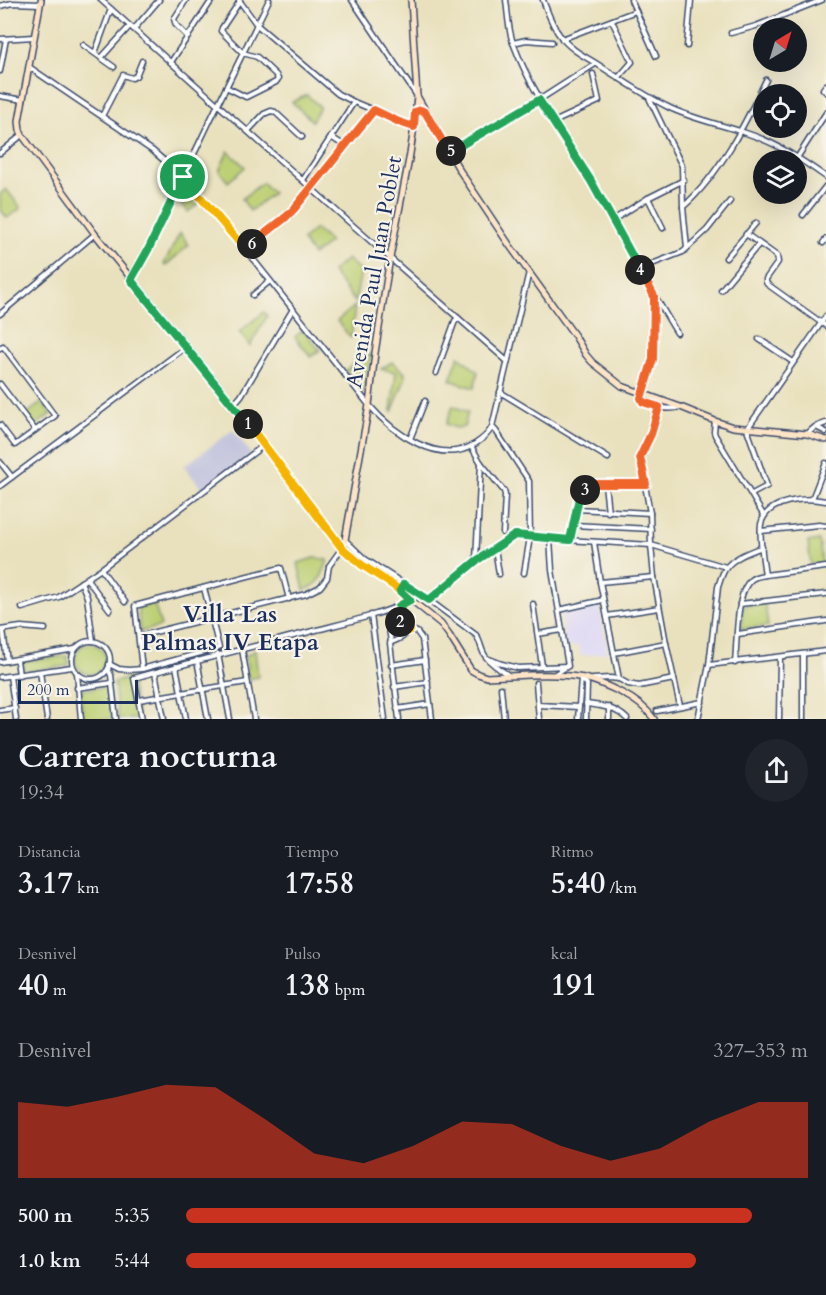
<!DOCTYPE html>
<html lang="es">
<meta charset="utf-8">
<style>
body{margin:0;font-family:Cardo,serif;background:#20242c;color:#f1f3f6;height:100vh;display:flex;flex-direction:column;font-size:22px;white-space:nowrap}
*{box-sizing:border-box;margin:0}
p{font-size:20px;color:#9ea1a6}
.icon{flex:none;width:33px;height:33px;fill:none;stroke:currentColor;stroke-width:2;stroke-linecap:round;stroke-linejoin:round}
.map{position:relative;height:719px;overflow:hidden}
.panel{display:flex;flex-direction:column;background:#171b24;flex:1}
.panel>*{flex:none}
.needle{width:39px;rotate:38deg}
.fabs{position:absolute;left:753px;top:18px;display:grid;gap:12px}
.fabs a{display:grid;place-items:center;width:54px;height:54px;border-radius:50%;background:#171b24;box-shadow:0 6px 24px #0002;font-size:30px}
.scale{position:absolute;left:18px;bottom:15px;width:120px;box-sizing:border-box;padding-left:6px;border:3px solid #1b2f5e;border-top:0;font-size:16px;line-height:21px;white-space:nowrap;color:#1b2f5e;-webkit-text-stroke:4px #f7f3e8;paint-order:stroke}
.pin{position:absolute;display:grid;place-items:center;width:51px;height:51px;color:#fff;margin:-26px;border:3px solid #fff;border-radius:50%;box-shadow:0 2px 6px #0007}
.km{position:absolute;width:30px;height:30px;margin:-15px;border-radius:50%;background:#222;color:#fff;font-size:16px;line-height:30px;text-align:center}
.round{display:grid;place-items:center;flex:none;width:63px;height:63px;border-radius:32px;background:#20242c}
.overview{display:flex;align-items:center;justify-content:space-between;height:102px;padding:0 18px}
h1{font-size:33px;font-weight:800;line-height:45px}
.stats{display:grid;grid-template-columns:repeat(3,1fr);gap:9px;height:102px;padding:6px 18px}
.stats div{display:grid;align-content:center}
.stats b{font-size:30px;font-weight:800}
.stats small{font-size:16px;font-weight:400}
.stats p{font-size:16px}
.chart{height:168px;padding:12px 18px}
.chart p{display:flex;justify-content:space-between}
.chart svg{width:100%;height:108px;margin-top:6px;fill:#c8321e;opacity:.7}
ul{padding:0 18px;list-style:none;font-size:20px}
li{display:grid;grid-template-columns:96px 72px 1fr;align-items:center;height:45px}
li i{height:15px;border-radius:8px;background:#c8321e}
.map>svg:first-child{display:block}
</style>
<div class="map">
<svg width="826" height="719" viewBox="0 0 826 719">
<rect width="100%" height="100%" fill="#f7f3e8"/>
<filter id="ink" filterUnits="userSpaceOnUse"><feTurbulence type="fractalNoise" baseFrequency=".0167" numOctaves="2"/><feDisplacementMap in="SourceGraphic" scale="12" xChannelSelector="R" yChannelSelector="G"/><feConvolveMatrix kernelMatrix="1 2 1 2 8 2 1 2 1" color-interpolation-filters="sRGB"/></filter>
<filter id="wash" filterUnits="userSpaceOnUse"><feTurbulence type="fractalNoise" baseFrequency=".008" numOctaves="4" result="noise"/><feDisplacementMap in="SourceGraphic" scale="24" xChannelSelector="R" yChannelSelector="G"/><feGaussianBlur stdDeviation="1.35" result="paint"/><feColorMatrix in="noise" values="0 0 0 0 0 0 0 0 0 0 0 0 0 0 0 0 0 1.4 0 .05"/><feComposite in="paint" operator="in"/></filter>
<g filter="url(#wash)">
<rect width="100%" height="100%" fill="#e9e1bd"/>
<polygon fill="#dbd6f7" points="599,605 608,652 581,656 579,646 566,647 561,612"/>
<polygon fill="#c1c2dd" points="233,430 250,452 250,455 203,490 184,466"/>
<g fill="#bccf72" stroke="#6c7f68" stroke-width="1.5">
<polygon points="307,95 320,107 312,121 292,102"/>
<polygon points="228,151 245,167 228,182 219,171"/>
<polygon points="184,183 201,202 188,212 177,199"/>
<polygon points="262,183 273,193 250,211 242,199"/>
<polygon points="6,189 21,208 7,218 0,209 0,194"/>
<polygon points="315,229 330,242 313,255 302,240"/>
<polygon points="180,233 189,245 165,266 164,264"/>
<polygon points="347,259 361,271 355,302 332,272"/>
<polygon points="355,306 351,338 337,321"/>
<polygon points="264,312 267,316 250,346 239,332"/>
<polygon points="303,330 320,350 311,357 295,337"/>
<polygon points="367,354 371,354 364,391 362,391 346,370"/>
<polygon points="459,356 478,372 474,388 450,380"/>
<polygon points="392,362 405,373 404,375 406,376 392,412 391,411 396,372 381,369"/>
<polygon points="42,402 51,414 35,426 27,414"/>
<polygon points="453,406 468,412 464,427 456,428 446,424"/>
<polygon points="819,540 822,563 811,565 808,542"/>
<path d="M 314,558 L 328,560 C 322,575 321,585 304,590 L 298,563 Z"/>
<polygon points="154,603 161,626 140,632 138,608"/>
<polygon points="765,604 768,626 741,629 743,606"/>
<circle cx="90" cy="659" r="15"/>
<polygon points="255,650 258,677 248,679 246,656"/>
<polygon points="66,656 68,658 69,664 67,666 26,671 24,669 23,662 25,661"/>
<polygon points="130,678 138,719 118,719 114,682"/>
<polygon points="108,687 112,719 83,719 80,690"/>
</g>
</g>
<g filter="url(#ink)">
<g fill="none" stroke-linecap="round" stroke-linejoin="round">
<defs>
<g id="street">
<polyline points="101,0 349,222 507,361"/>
<polyline points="186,0 174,19 176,25 188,37"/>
<polyline points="239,0 257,25 338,94 354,102 414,127"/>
<polyline points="352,0 417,96"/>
<path d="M 506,0 C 508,14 508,32 514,45 C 532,94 565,136 591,181 C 620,231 646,283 677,333"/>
<path d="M 543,0 C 548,13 552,26 561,37 C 570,49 584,56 597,64 C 621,79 643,95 668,107 C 692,119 720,124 746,133 C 775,142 802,160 826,177"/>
<polyline points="631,0 656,56"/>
<polyline points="0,6 12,3 40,4"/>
<polyline points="612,21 632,62 618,78"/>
<polyline points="134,29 159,0"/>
<polyline points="731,33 756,26 822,0"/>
<polyline points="0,39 34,37"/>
<polyline points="562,39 636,11"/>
<polyline points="513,43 526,40 552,42"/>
<polyline points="83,45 114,67"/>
<polyline points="687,46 691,0"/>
<polyline points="95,53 111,9"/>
<polyline points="101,58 130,26"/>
<polyline points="171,62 212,0"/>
<path d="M 29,67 L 153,151 L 183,177 L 245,249 L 369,405 C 392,432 439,467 475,444 C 483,439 488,435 492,427 L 529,272"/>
<polyline points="0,71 6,39"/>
<polyline points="826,85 823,89 826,92"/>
<polyline points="226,87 246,97 276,82 278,79 276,75 257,57 243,53 221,31 222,28 240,1"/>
<polyline points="0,96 23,100"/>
<polyline points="649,98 682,166 683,207 687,248"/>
<polyline points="102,116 123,75 132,78 136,76 142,61"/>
<polyline points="554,122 599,101 593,74"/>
<polyline points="248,131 264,114 271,111 275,112 302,137"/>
<polyline points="331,137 345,146"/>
<polyline points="449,152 539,100 595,64"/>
<polyline points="0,153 22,135"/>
<polyline points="797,158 826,113"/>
<polyline points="303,180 354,102"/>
<polyline points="648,198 663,228"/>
<path d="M 683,207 C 720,174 745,124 766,80"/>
<polyline points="803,215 826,186"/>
<polyline points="613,220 648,198 684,180"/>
<polyline points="746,234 777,256 778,262 766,279 766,282 767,284 826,326"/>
<polyline points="823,243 826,239"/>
<polyline points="245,249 286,217 294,209 374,110"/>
<polyline points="726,258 756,223"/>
<polyline points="639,269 683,252 707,230 730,201"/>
<polyline points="132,279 149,248 218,104 269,0"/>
<polyline points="721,290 759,244"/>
<polyline points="253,295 270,281"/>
<path d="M 654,297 L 653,359 L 641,399 C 650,407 668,411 680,407"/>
<polyline points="0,314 95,234"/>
<polyline points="759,339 793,362"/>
<polyline points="0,348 3,346 55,416 15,445 0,425"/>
<polyline points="436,373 455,321 458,318"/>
<polyline points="0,384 35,430"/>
<polyline points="500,392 608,458"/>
<polyline points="233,405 241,396 293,309"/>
<polyline points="659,407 651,434 640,457 650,513 651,545 654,577 666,643 680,706"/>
<polyline points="715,421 714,432 715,435 764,516"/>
<polyline points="492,427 496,431 529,481 530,537 524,573"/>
<polyline points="816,427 826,432"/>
<polyline points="807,434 815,427 826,423"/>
<polyline points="410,439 425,401"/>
<polyline points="471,446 481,463 504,491 505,495 503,533"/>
<polyline points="0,462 12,477"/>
<polyline points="605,484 608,512"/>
<polyline points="0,486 186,347"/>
<polyline points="752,494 767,486 747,429 826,316"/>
<polyline points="812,499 826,463"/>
<polyline points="577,509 650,513"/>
<polyline points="573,525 651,529"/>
<polyline points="761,531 819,525 826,526"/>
<polyline points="550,539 552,570 568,666 555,674"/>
<path d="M 345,540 L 365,559 L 429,600 L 476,635 C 481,642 481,651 486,657 C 492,665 502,671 510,676"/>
<polyline points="570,540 580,493 595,484 646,484"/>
<polyline points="594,542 600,582 619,679"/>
<polyline points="495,548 499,574"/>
<polyline points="476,560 481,463"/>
<polyline points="101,569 125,602"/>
<path d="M 765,575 C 763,561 759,537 761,524 C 767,499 807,497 826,501"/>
<polyline points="87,579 110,610"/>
<polyline points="81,582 87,597 93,641"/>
<polyline points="600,582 654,577"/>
<polyline points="429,600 476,561 515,535 550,539 651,545 726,567"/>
<polyline points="533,604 542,666"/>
<polyline points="740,604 826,594"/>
<polyline points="399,606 404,618"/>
<polyline points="22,608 59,597 101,569 264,445"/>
<polyline points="559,610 603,600"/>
<polyline points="371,615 385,719"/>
<polyline points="387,616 391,642"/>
<polyline points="607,616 659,608"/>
<circle cx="405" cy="623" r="4.5"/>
<polyline points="0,630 21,627 45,629"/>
<polyline points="3,630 7,661"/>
<polyline points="408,631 412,630 417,632 422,639 432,719"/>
<polyline points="538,634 562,630"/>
<polyline points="738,634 826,621"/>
<polyline points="139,636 306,594 320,587 327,578 329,566 342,548"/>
<circle cx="91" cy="660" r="19"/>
<polyline points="242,649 254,719"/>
<polyline points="614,653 666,643"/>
<polyline points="218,654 230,719"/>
<polyline points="803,654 803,719"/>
<polyline points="489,659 502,664 518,668 567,666"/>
<polyline points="17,660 19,675"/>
<polyline points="197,660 208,719"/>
<polyline points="0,662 75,649"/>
<path d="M 735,663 C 737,644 736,597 748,583 C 752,577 758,576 765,575 L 826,567"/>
<polyline points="109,664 119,669 129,670 142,669 219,648 204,588"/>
<polyline points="391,665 425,660"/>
<polyline points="709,665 826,651"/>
<polyline points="176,666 186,719"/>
<polyline points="108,669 111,675 116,719"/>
<polyline points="142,669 135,606 248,576 281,568 289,599"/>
<polyline points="40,672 47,719"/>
<polyline points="155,672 164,719"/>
<polyline points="77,673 81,719"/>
<polyline points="10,676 16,719"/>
<polyline points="0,677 72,667"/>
<polyline points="581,679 587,684 586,719"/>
<polyline points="593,679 610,678 619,679 628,684 639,686 674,679"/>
<polyline points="536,683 539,719"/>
<polyline points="394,687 428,682"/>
<polyline points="77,688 112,683"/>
<polyline points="501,688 504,719"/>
<polyline points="139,700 247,682"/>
<path d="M 586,704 C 602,706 615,707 627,719"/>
<polyline points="538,705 579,707"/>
<polyline points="397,709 430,704"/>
<polyline points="0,710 15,708"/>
<polyline points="657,711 702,702"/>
<path d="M 142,719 L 134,678 C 192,662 251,647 309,632 C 343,623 378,616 410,601"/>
<path d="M 399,719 L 390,643 C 398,639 403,639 408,631"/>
<polyline points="578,719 581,679"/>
<polyline points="609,719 609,707"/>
<path d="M 698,719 L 709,665 L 718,587 C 720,581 722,573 726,568 C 734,557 750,552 762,547"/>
<polyline points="779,719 780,657"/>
</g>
<g id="secondary">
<path d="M 41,0 L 19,121 L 20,130 L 22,135 L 95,234 L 217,384 L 342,548 L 362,565 L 394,586 L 441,624 L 449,635 L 471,670 L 478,674 L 487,677 C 518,676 552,672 584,678 C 597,681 610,687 622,693 C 634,699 646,708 654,719"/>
<polyline points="417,96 460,171 510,246 575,336 586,355 592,362 622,386 683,408 715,421 733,427 807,434 826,440"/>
<polyline points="342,548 345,540 369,405 375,353 390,258 410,154 414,127 417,96 411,0"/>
</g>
</defs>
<use href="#street" stroke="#3a4a6c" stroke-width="7"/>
<use href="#secondary" stroke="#3a4a6c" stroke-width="8"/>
<use href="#street" stroke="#fff" stroke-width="4"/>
<use href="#secondary" stroke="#fee4c6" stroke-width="5"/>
</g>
</g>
<g fill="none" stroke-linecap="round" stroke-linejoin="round" filter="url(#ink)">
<defs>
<polyline id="split-1" points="183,177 149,248 131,280 248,424"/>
<polyline id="split-2" points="248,424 342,548 362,565 394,586 410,600 399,606 404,618 409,620 408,626 410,630 408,631 406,627 401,625 400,622"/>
<polyline id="split-3" points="400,622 404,618 399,606 410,600 400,591 404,584 429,600 476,561 515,535 570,540 580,493 585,490"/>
<polyline id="split-4" points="585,490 595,484 646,484 640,457 651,434 659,407 643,402 641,398 653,359 654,296 640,270"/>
<polyline id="split-5" points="451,151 539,100 591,181 640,270"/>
<polyline id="split-6" points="252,244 286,217 294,209 374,110 399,122 414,127 415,112 421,110 425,112 449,152 451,151"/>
<polyline id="split-7" points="183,177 245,249 252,244"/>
</defs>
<use href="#split-1" stroke="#fff" stroke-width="12"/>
<use href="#split-2" stroke="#fff" stroke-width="12"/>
<use href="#split-3" stroke="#fff" stroke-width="12"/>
<use href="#split-4" stroke="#fff" stroke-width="12"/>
<use href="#split-5" stroke="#fff" stroke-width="12"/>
<use href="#split-6" stroke="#fff" stroke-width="12"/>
<use href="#split-7" stroke="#fff" stroke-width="12"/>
<use href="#split-1" stroke="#22a559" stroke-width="8"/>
<use href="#split-2" stroke="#f5b400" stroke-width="8"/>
<use href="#split-3" stroke="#22a559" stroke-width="8"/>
<use href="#split-4" stroke="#f0652b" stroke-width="8"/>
<use href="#split-5" stroke="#22a559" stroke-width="8"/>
<use href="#split-6" stroke="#f0652b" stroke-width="8"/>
<use href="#split-7" stroke="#f5b400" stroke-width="8"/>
</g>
<g text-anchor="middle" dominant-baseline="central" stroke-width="4.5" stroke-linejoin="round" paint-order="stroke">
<g font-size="22" fill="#1b2f5e" stroke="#f7f3e8">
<text transform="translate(374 272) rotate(-80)">Avenida Paul Juan Poblet</text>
</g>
<g font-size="24" font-weight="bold" fill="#1b2f5e" stroke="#f7f3e8">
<text x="230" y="614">Villa Las<tspan x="230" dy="28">Palmas IV Etapa</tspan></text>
</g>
</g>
</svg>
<div class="fabs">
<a><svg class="needle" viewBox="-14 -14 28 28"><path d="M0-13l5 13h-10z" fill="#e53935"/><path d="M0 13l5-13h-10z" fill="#9ea1a6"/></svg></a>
<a><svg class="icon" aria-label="locate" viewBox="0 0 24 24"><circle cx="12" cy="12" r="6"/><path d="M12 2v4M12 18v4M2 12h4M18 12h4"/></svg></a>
<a><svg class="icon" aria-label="layers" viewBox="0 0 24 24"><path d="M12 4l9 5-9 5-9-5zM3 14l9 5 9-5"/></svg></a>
</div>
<div class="scale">200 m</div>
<div class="pin" style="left:183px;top:177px;background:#1e9e55"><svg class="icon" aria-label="arrive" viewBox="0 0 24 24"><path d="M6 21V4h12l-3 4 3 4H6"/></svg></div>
<b class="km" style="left:248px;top:424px">1</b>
<b class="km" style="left:400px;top:622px">2</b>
<b class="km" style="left:585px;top:490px">3</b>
<b class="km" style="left:640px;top:270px">4</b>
<b class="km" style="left:451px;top:151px">5</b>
<b class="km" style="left:252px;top:244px">6</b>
</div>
<section class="panel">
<div class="overview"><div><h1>Carrera nocturna</h1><p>19:34</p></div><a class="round"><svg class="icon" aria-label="share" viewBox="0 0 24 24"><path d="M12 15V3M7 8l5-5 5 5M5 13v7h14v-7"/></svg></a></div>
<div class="stats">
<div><p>Distancia</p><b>3.17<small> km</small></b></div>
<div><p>Tiempo</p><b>17:58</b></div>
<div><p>Ritmo</p><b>5:40<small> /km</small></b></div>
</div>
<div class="stats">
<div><p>Desnivel</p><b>40<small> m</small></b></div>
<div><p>Pulso</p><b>138<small> bpm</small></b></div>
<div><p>kcal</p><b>191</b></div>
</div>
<div class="chart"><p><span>Desnivel</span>327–353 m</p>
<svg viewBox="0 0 160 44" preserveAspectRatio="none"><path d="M0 44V13L10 15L20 11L30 6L40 7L50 20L60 34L70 38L80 31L90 21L100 22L110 31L120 37L130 32L140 21L150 13L160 13V44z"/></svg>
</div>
<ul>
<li><b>500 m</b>5:35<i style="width:91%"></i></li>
<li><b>1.0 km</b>5:44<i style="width:82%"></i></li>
</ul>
</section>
